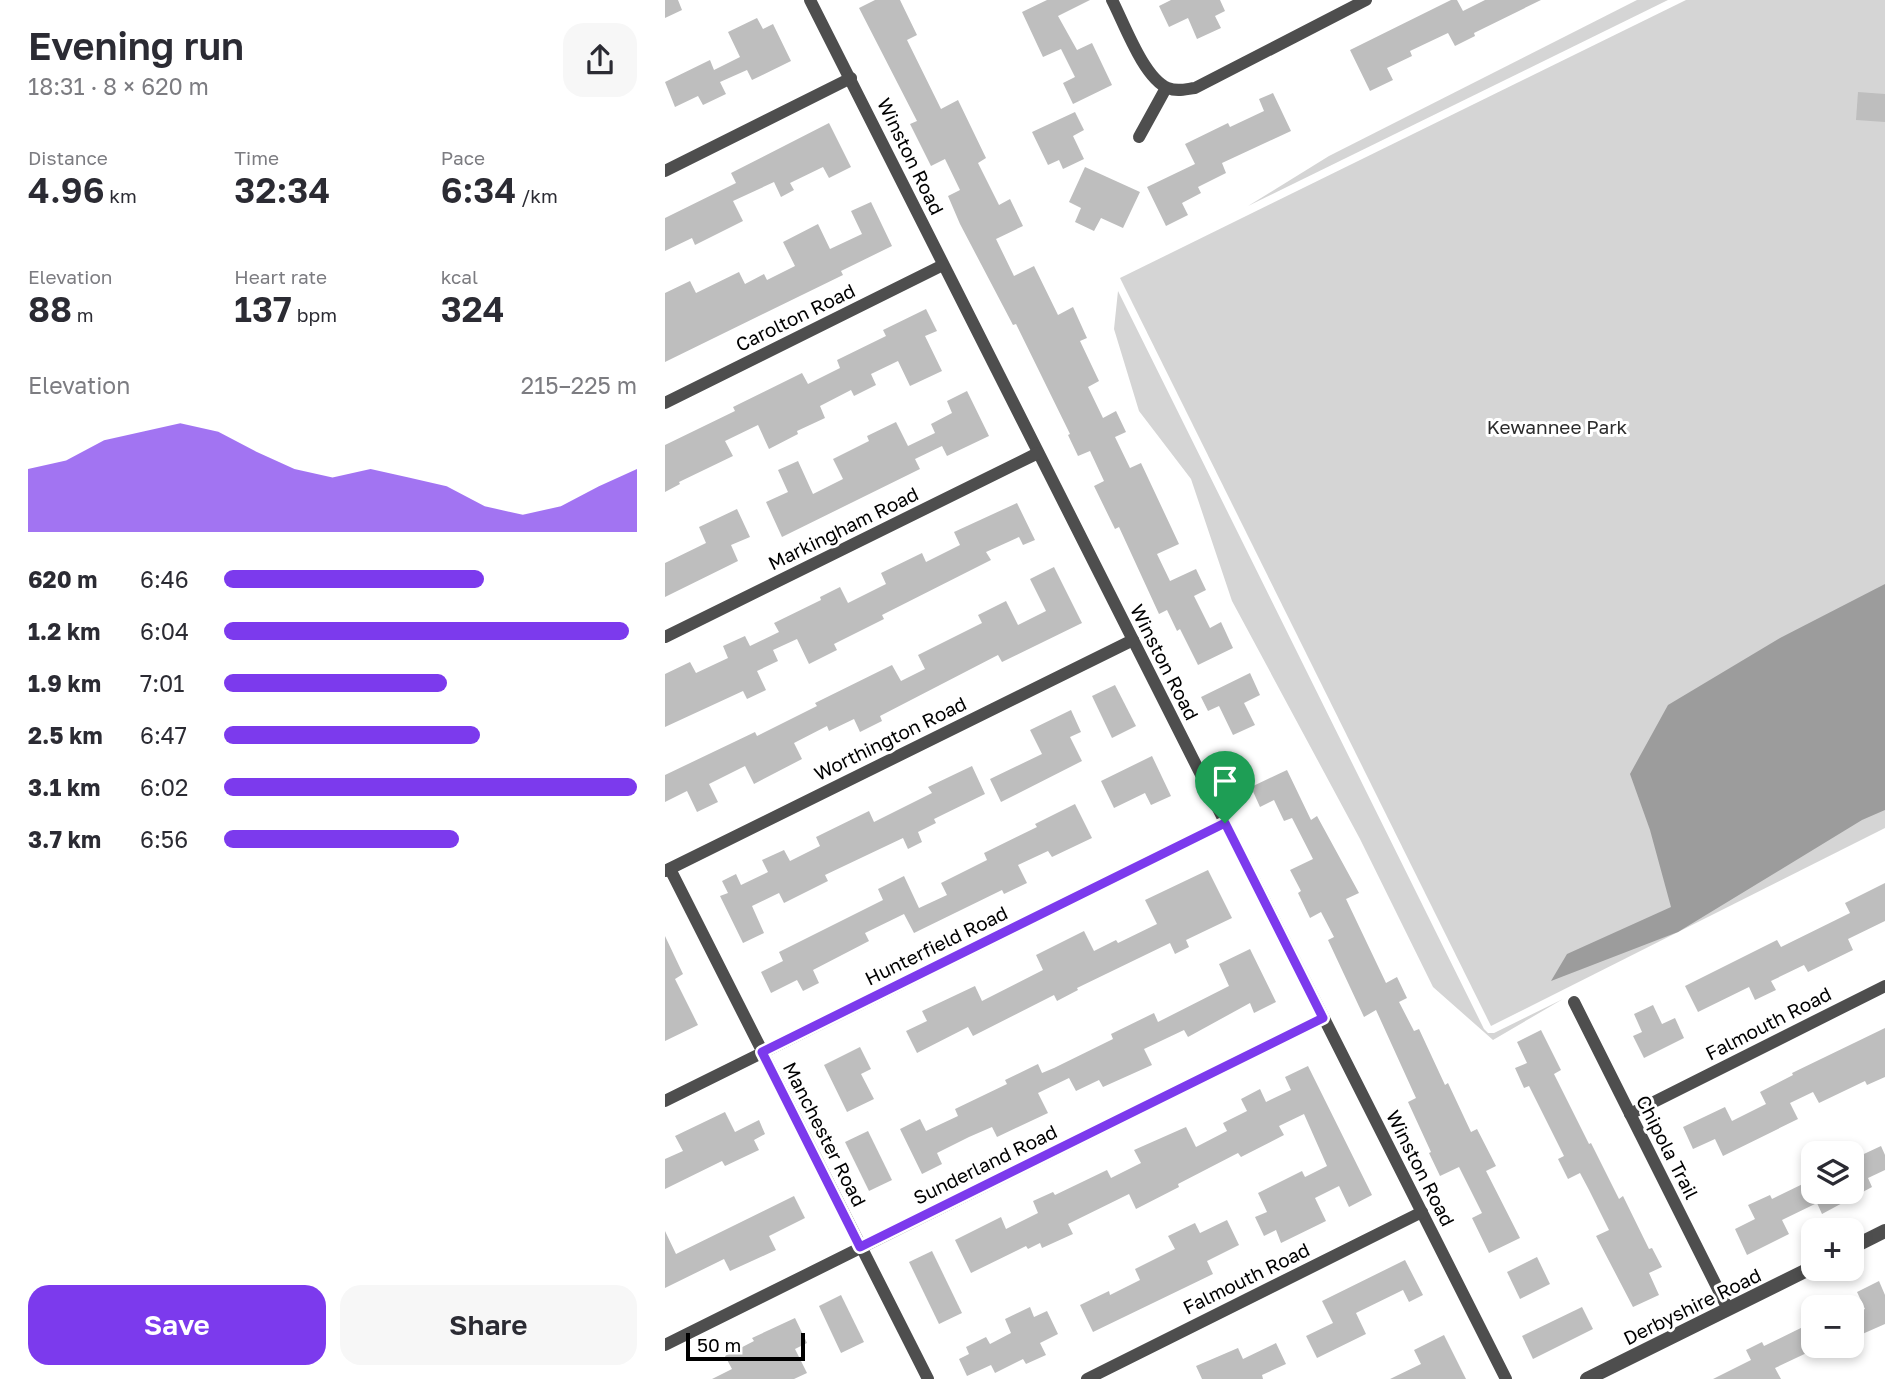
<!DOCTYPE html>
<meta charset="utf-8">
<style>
body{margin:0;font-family:"Golos Text",sans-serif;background:#f7f7f7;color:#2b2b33;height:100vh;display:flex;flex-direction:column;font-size:26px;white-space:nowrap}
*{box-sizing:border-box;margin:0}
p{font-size:23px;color:#7c7c81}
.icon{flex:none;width:38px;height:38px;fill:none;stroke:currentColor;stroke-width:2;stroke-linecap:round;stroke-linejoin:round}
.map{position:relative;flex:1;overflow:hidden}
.details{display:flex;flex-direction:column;background:#fff;width:665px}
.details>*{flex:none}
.buttons{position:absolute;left:1136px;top:1141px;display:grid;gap:14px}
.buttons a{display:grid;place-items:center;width:63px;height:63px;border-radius:14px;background:#fff;box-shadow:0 4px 10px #0003;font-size:35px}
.scale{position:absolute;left:21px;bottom:18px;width:119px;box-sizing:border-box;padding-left:7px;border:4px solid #000;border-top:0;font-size:19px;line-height:24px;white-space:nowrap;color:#000;-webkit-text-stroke:5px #fff;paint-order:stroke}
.pin{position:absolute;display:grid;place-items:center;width:60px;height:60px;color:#fff;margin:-72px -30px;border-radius:50% 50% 50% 0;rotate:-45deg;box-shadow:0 0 7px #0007}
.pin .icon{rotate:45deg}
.round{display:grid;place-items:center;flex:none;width:74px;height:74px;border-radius:21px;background:#f7f7f7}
.summary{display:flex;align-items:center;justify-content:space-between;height:119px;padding:0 28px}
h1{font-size:38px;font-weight:600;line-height:52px}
.stats{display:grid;grid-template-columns:repeat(3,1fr);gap:10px;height:119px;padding:7px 28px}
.stats div{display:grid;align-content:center}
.stats b{font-size:35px;font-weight:600}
.stats small{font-size:19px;font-weight:400}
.stats p{font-size:19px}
.chart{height:196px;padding:14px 28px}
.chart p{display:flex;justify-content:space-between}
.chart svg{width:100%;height:126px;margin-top:7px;fill:#7c3aed;opacity:.7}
.cta{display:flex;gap:14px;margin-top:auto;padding:14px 28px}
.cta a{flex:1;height:80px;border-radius:21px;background:#7c3aed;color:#fff;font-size:28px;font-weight:600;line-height:80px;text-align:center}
.cta a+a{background:#f7f7f7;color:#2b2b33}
ul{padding:0 28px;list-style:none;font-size:23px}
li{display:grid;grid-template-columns:112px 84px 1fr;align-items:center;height:52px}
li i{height:18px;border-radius:9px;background:#7c3aed}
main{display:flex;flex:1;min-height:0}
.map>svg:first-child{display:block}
</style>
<main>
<section class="details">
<div class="summary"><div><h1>Evening run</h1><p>18:31 · 8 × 620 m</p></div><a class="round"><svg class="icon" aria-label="share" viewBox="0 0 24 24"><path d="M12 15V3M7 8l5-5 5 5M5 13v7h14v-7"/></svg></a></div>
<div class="stats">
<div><p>Distance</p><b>4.96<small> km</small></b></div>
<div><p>Time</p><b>32:34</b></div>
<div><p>Pace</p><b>6:34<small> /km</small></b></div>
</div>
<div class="stats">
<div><p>Elevation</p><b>88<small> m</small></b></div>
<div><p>Heart rate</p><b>137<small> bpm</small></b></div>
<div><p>kcal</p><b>324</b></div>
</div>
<div class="chart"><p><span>Elevation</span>215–225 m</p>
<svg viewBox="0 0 160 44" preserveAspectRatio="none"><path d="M0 44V22L10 19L20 12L30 9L40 6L50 9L60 16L70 22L80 25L90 22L100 25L110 28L120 35L130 38L140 35L150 28L160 22V44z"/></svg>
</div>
<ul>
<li><b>620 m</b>6:46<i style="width:63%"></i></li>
<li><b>1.2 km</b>6:04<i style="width:98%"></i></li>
<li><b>1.9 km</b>7:01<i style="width:54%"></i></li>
<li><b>2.5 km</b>6:47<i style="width:62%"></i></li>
<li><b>3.1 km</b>6:02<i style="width:100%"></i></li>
<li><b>3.7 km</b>6:56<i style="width:57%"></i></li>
</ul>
<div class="cta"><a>Save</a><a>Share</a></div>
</section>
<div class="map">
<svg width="1220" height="1379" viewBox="0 0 1220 1379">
<rect width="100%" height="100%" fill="#fff"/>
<g fill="#d5d5d5">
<polygon points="972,0 1003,0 583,206 664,156"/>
<polygon points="1021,0 1220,0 1220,828 826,1026 455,278"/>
<polygon points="453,291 819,1029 823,1033 829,1033 898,999 828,1040 768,987 695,839 567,601 526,479 474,411 449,329"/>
</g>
<polygon fill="#9c9c9c" points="1220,584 1220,810 1197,820 1013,932 886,981 902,954 1006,907 985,830 965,774 1003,705 1115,638"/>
<g fill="#bebebe">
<polygon points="0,0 13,0 17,10 0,18"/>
<polygon points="210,0 235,0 252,35 242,40 276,109 293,100 321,158 313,163 334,205 345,199 358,226 331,239 349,276 369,266 393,315 408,307 422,338 415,341 434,381 423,387 438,418 451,411 461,432 450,437 465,468 476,463 514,544 492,554 505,581 531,569 541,590 529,596 545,628 556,622 568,648 533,665 515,629 512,631 502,610 494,614 454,527 450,529 429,486 439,481 425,451 413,456 403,435 405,434 351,324 348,325 295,224 283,196 295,190 280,159 266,166 245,124 252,121 194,8"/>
<polygon points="382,0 425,0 393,16 412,50 427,43 447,85 408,104 398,83 410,77 396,49 378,57 357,12"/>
<polygon points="506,0 555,0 560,11 550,16 556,28 532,39 523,18 504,27 494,6"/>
<polygon points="786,0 792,0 798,11 820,0 876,0 809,33 810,36 790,46 783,33 745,51 747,56 722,68 728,80 705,91 685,50"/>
<polygon points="92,18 98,29 108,24 126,61 87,80 82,70 55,82 61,94 38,105 33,96 10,107 0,82 45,60 49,70 75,57 63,32"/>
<polygon points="1193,92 1220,94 1220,122 1191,120"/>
<polygon points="608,93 626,131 557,163 561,173 533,187 536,193 517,203 523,215 501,226 482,187 530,164 520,144 563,123 565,127 599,111 594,99"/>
<polygon points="410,112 419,130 408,136 419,159 398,169 394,160 383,165 367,132"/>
<polygon points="164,123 186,167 164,178 158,167 125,183 129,190 116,197 109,182 68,201 78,221 30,245 27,238 0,251 0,218 71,183 66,173"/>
<polygon points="420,167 475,192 458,228 436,218 429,231 410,222 416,208 404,202"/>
<polygon points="206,202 227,246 176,271 178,275 0,362 0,293 25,281 31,293 74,272 80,284 99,274 102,280 130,266 118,242 153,224 165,249 197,234 186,211"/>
<polygon points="261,309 272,331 260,336 277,371 245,386 233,361 206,374 211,385 189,396 186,390 155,406 160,418 132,431 133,434 104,449 93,425 60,441 68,456 14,482 15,484 0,492 0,445 70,411 68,407 137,373 143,384 175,368 172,360 221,336 218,330"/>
<polygon points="302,391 324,436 282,456 277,446 250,459 255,469 117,537 101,502 123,492 113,470 133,461 148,494 178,479 168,459 204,441 202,436 231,422 243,446 270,433 266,424 287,413 282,401"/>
<polygon points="352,503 370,540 358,545 354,537 321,552 326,560 217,615 219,619 169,644 172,650 144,664 132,639 108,650 113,661 92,671 101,690 82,699 78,691 0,727 0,674 25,662 31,673 63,658 58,646 80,636 85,646 114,632 109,623 156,600 155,597 175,587 183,603 221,584 216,573 257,553 261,562 295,545 289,532"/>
<polygon points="72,509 85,537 66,545 73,561 0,597 0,563 41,543 34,527"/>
<polygon points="389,567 417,623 337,662 333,655 215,716 217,721 195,732 189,719 164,731 162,726 129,743 137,759 89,784 80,766 44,784 53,802 32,812 22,791 0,802 0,775 90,732 92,736 152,706 150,703 227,665 236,681 260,669 253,655 317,623 313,615 341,601 353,625 381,611 365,579"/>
<polygon points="585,673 595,695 579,703 590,725 568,735 554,706 543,711 536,697"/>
<polygon points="450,685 471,726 447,738 427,696"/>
<polygon points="406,710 416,732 405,737 417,761 336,802 325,779 377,754 365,730"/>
<polygon points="487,756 506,796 486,805 480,793 449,808 436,781"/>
<polygon points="307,766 320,794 269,819 271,823 253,832 257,842 243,849 238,838 160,875 163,881 119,903 114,893 87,906 99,933 78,943 55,896 63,893 57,881 71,874 76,885 103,872 97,860 119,850 125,861 155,846 151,837 204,811 209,822 267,793 263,787"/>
<polygon points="622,770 646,820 652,816 694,893 681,899 721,983 732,977 742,998 734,1002 749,1031 754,1029 780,1085 783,1083 806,1132 812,1129 831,1166 821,1171 855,1238 824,1253 807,1218 817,1213 794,1167 775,1176 764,1153 766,1152 743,1102 751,1098 711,1010 699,1017 663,940 669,937 656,912 645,918 633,893 636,891 625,870 648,859 627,818 619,821 609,800 595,807 586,787"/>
<polygon points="410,804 427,838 387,857 383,851 353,865 362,883 339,894 337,890 249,933 239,914 200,933 204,941 148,970 154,983 138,991 132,980 106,993 96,972 118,961 114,952 218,900 213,889 239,876 254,908 282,895 276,883 322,860 319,853 372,827 370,824"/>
<polygon points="543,870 567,918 521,940 524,947 510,954 505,943 412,988 413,990 392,1001 389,995 308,1036 303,1027 252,1053 241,1031 262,1021 257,1011 310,986 317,1001 378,970 371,955 419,931 429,951 451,940 453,943 492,924 480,900"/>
<polygon points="1220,883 1220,921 1183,939 1188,950 1143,972 1139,965 1106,981 1111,990 1090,1000 1084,987 1033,1012 1020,986 1112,940 1116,947 1185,913 1180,903"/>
<polygon points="0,936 18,974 10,979 33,1025 0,1041"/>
<polygon points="585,949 611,1002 589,1013 585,1003 523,1037 519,1030 479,1049 487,1065 438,1087 434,1080 411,1091 404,1078 373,1093 383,1113 332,1137 327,1127 304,1137 272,1153 277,1164 257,1174 235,1129 255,1119 261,1131 293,1116 290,1109 342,1084 340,1080 373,1064 377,1073 389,1068 448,1039 446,1034 489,1013 493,1022 564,986 554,964"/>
<polygon points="988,1005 997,1024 1010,1018 1019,1038 979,1058 968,1036 977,1032 969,1014"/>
<polygon points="1220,1028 1220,1077 1202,1085 1200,1081 1154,1103 1148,1092 1125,1103 1133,1119 1058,1156 1050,1139 1028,1149 1018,1127 1060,1107 1067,1121 1101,1104 1095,1092 1128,1075 1127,1073"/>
<polygon points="876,1030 896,1070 889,1074 924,1144 926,1143 954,1199 958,1196 984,1249 987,1248 997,1267 984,1273 994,1295 968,1307 931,1236 944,1230 924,1190 915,1173 903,1179 893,1159 899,1156 864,1086 859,1088 850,1068 862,1063 852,1042"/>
<polygon points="195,1047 206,1069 196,1074 209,1099 182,1112 159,1065"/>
<polygon points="643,1066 707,1195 684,1207 674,1186 650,1198 661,1221 616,1243 611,1230 599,1236 590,1217 602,1212 593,1193 637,1171 640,1177 662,1166 639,1114 614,1126 619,1135 576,1157 573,1153 513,1184 514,1187 471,1209 464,1194 403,1224 408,1234 377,1248 375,1243 363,1249 361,1246 306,1273 290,1240 336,1217 341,1229 373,1213 368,1201 388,1192 390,1195 442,1170 446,1178 476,1163 469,1150 521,1127 531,1147 562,1131 558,1123 582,1111 576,1099 595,1089 601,1102 626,1090 620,1077"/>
<polygon points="60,1112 70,1132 94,1120 100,1134 89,1140 94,1150 60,1166 57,1161 0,1189 0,1159 18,1151 10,1136"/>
<polygon points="203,1131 227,1180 204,1191 180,1142"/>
<polygon points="1216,1146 1220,1155 1220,1170 1203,1178 1207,1187 1157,1214 1152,1203 1117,1220 1124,1234 1082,1255 1070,1229 1090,1219 1083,1205 1105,1195 1107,1199 1148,1179 1148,1192 1186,1192 1186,1160"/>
<polygon points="129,1196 140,1218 104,1236 111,1250 65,1271 59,1259 0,1288 0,1231 11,1254"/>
<polygon points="562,1220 574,1245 542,1261 548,1274 428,1332 415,1305 444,1291 445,1295 475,1280 470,1269 510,1249 503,1236 530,1223 535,1233"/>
<polygon points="267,1251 297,1313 274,1324 244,1262"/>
<polygon points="872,1257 885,1284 855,1299 842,1272"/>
<polygon points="740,1260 758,1295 744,1302 738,1290 691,1313 701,1334 652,1358 641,1336 668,1323 657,1301"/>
<polygon points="1214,1281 1220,1295 1220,1324 1186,1339 1186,1315 1200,1309 1192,1292"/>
<polygon points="176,1295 199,1342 176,1353 154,1306"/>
<polygon points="365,1307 369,1317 382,1311 393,1334 375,1343 381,1355 361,1364 358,1359 330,1373 326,1365 302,1376 294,1359 304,1354 301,1347 321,1337 325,1344 346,1333 340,1319"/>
<polygon points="917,1307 928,1329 868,1359 857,1336"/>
<polygon points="130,1318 142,1343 130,1349 142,1373 129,1379 47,1379 67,1369 60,1356 89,1341 87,1338"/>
<polygon points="1148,1322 1148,1350 1110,1368 1116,1379 1048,1379 1086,1360 1081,1350 1097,1342 1099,1346"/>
<polygon points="779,1335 801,1379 725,1379 756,1364 749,1350"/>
<polygon points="611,1343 621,1364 597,1375 598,1379 537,1379 531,1366 573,1348 578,1359"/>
</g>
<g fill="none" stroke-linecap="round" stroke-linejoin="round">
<g stroke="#4e4e4e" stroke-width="12">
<polyline points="145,0 841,1379"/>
<path d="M 447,0 C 459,23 479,79 503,88 C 512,92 521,89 530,88 L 701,0"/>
<polyline points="474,137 501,88"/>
<polyline points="0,171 186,78"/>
<polyline points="0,403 278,265"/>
<polyline points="0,637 373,453"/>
<polyline points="5,869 263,1379"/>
<polyline points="0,871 468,640"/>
<polyline points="909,1002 1063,1309"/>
<polyline points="0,1101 560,823"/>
<polyline points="965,1114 1220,986"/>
<polyline points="0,1345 658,1018"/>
<polyline points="422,1379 757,1212"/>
</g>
<g stroke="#4e4e4e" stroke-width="14">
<polyline points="1186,1248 1220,1231"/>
<polyline points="922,1379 1148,1267"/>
</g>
</g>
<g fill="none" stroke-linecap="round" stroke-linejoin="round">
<defs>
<polygon id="route" points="560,823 658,1018 195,1247 97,1052"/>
</defs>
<use href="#route" stroke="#fff" stroke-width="14"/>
<use href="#route" stroke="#7c3aed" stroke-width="9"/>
</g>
<g text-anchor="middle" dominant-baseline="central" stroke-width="6" stroke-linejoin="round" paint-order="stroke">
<g font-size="19" fill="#000" stroke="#fff">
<text transform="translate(246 156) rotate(64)">Winston Road</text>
<text transform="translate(130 317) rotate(-26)">Carolton Road</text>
<text transform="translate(178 528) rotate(-26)">Markingham Road</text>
<text transform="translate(500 662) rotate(63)">Winston Road</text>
<text transform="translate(225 738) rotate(-26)">Worthington Road</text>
<text transform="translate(271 945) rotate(-26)">Hunterfield Road</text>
<text transform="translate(1103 1023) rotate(-27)">Falmouth Road</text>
<text transform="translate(160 1134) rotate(63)">Manchester Road</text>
<text transform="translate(1003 1147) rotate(63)">Chipola Trail</text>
<text transform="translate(320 1164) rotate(-26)">Sunderland Road</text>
<text transform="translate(756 1168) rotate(63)">Winston Road</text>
<text transform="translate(581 1278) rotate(-26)">Falmouth Road</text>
<text transform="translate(1027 1306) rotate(-26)">Derbyshire Road</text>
</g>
<g font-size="19" fill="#2c2c2c" stroke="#fff">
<text x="892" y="426">Kewannee Park</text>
</g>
</g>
</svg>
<div class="buttons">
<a><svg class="icon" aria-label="layers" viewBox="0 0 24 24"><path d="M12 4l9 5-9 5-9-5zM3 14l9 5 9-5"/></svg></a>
<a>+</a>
<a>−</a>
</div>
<div class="scale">50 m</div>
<div class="pin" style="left:560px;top:823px;background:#1e9e55"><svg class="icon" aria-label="arrive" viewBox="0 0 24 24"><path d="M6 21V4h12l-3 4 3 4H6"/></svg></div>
</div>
</main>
